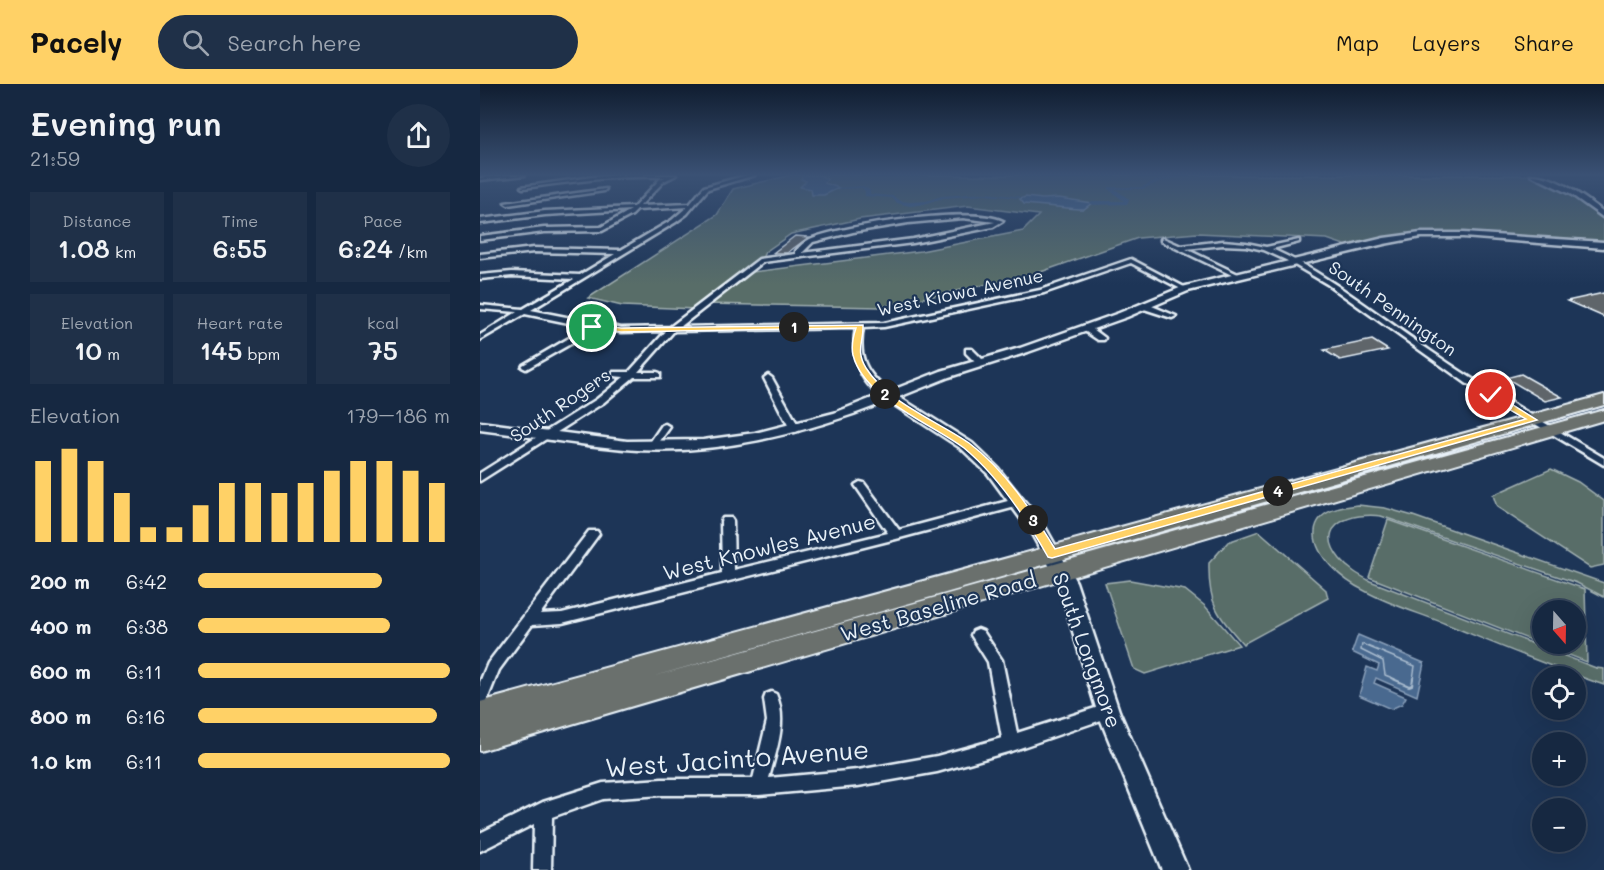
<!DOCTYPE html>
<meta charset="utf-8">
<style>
body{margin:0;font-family:Mali,sans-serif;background:#1f3048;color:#f1f3f6;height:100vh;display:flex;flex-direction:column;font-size:22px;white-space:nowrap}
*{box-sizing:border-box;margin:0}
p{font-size:20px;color:#9ea6b1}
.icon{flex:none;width:33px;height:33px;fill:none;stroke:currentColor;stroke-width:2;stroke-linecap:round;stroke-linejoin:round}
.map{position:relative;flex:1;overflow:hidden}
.sheet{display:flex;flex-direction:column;background:#162841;width:480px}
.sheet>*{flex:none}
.needle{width:39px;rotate:160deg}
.tools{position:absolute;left:1052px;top:516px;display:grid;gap:12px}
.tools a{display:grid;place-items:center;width:54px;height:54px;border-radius:50%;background:#162841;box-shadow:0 6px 24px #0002,0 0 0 2px #35445a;font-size:30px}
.pin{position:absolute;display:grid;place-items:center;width:51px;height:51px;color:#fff;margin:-26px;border:3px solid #fff;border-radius:50%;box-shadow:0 2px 6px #0007}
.km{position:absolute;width:30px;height:30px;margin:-15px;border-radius:50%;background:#222;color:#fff;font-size:16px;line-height:30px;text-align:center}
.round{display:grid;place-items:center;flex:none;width:63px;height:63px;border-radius:32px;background:#1f3048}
.overview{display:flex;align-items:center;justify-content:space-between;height:102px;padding:0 30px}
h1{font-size:33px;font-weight:600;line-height:45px}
.metrics{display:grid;grid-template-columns:repeat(3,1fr);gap:9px;height:102px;padding:6px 30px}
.metrics div{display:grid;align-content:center;border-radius:0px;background:#1f3048;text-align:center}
.metrics b{font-size:26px;font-weight:600}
.metrics small{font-size:16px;font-weight:400}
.metrics p{font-size:16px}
.chart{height:168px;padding:12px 30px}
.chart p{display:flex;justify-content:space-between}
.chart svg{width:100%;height:108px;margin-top:6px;stroke:#ffd166;stroke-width:6}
ul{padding:0 30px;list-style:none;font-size:20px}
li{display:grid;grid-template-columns:96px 72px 1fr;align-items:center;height:45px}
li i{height:15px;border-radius:8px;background:#ffd166}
header{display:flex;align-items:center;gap:36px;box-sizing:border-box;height:84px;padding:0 30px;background:#ffd166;color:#111}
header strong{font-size:28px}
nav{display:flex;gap:33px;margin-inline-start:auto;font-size:21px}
.search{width:420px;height:54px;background:#1f3048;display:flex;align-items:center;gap:15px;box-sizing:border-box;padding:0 21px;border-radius:33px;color:#9ea6b1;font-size:22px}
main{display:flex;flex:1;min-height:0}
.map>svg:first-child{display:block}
</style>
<header>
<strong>Pacely</strong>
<div class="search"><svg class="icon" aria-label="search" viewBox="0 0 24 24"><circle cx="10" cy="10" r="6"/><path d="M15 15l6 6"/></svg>Search here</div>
<nav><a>Map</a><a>Layers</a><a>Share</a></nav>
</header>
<main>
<section class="sheet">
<div class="overview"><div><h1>Evening run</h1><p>21:59</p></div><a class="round"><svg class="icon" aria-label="share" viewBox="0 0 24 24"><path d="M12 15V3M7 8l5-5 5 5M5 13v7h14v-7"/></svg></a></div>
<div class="metrics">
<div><p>Distance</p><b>1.08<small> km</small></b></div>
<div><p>Time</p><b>6:55</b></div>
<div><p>Pace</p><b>6:24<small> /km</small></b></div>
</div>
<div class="metrics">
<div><p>Elevation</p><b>10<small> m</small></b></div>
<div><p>Heart rate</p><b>145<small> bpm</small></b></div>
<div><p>kcal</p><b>75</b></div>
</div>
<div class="chart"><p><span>Elevation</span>179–186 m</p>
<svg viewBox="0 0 160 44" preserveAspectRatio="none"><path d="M5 44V11M15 44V6M25 44V11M35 44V24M45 44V38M55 44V38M65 44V29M75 44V20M85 44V20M95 44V24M105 44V20M115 44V15M125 44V11M135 44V11M145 44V15M155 44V20"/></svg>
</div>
<ul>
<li><b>200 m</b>6:42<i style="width:73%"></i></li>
<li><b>400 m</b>6:38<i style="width:76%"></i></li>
<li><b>600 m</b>6:11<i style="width:100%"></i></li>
<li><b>800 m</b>6:16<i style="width:95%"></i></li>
<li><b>1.0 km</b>6:11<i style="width:100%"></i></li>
</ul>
</section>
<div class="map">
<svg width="1124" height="786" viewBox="0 0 1124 786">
<rect width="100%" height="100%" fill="#1d3557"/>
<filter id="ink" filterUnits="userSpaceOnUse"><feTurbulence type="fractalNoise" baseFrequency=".0167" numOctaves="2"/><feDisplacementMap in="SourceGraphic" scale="12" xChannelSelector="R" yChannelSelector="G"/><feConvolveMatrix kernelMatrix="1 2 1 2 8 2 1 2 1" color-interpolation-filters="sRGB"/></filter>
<g filter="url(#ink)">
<g fill="#586d68" stroke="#a0afb0" stroke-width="1.5" fill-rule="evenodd">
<path d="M 311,91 L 1051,91 L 1100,117 L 1124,136 L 1124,159 L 982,149 L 914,152 L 867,162 L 847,155 L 717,149 L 658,154 L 555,190 L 402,223 L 224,220 L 216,225 L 142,222 L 108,214 L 237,131 L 253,105 ZM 488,122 L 559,131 L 543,147 L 441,167 L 264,189 L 281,176 L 285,168 L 311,150 L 380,135 Z"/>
<polygon points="1071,385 1098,398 1124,417 1124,481 1110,484 1017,423 1013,411"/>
<path d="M 878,421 L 905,424 L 933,432 L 1124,499 L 1124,513 L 1097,499 L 901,432 C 874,428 832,440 860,475 C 868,485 879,491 890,497 L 1116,584 L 1124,585 L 1124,601 C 1070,583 1018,561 966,540 C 939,529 910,521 885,507 C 864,497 833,472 835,447 C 837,426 861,423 878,421 Z"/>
<path d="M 908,436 L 1105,505 L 1107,578 L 889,493 ZM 1062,526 L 1095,526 L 1095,560 L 1062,560 Z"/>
<path d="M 779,447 L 846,506 L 848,514 L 763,560 C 737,530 728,520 729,479 L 748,458 Z"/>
<polygon points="650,496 705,506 725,522 759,561 665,590 654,585 625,499"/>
</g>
<g fill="#49698f" stroke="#899fb9" stroke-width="1.5">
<polygon points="323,91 339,91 347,95 345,99 359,104 344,111 332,111 331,105 320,103 326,97 321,95"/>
<polygon points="545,113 563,115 579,114 612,119 604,125 598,125 544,120 540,115"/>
<polygon points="878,551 944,579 937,612 896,594 894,599 926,613 922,620 911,625 879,611 887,583 897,587 899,581 872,568"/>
</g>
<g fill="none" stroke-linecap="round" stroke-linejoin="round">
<polyline stroke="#a8bbce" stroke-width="1.5" points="915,595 905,591 903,577 881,566 882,560 935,582 933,595"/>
<polyline stroke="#a8bbce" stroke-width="2" points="911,594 929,602 932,601 933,594"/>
<g fill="#49698f" fill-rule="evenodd">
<polygon points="700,91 710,91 679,98 663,105 635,105 649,115 648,120 612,121 609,119 612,117 644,117 628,105 628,103 662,103 676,96"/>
<polygon points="383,102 390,106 390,110 413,112 421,117 430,118 446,117 462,112 505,109 543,113 541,114 505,111 463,114 447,120 430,122 417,119 412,114 385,112 385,107 382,104 359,105 357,104"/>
</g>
</g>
<g fill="#5f656b" stroke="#e8f1f8" stroke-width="1.5">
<polygon points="315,152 329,153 307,169 293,169"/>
<polygon points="1124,209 1124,233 1087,217"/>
<polygon points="892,256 908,266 860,276 844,266"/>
<polygon points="1041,290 1071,307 1082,313 1065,317 1026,294"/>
</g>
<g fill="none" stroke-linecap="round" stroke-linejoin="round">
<defs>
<g id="street">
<polygon points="26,91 45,91 0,96 0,94"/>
<path d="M 136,91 L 196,91 L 184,97 L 160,122 L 210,120 L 224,103 L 267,91 L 275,91 L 228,105 L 207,130 L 196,138 L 51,226 L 141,244 L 190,243 L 279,175 L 316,170 L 316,167 C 320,162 324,158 330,155 C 364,141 491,122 523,137 L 513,143 L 433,159 L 283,178 L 200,243 L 404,239 L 560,206 L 651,175 L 708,205 L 703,206 L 651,179 L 564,209 L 404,243 L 383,244 C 377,277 388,291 413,311 L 414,313 L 410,316 C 381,304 370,273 376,244 L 194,247 L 158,288 L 177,288 L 180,289 L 180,293 L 154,293 L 123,319 L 0,397 L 0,389 L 117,315 L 144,293 L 133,292 L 133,288 L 149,288 L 186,247 L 141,248 L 117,245 L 46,285 L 42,283 L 43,281 L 108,243 L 45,230 L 0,256 L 0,251 L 37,228 L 0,225 L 0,221 L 43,225 L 94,195 L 32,192 L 0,195 L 0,191 L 32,188 L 100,191 L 135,170 L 54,168 L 0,174 L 0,170 L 54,164 L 141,166 L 192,136 L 207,123 L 157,126 L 152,131 L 122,147 L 64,148 L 0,156 L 0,152 L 64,144 L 121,143 L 151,126 L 65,131 L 0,139 L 0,135 L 65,127 L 154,123 L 180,95 L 185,93 C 137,91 90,98 43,104 L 41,103 L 112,93 ZM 483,134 L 515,138 L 433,155 L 322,169 L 333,158 L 373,148 L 428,139 Z"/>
<polygon points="126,105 124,107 28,121 25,119"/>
<path d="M 683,154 L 701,162 L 743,157 L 766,159 L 786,163 L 819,156 L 819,158 L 792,165 C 850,191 897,231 949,266 C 1005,305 1065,339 1124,374 L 1124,381 L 986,299 L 847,200 L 806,176 L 784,166 L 766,162 L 743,161 L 706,165 L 758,190 L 759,191 L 756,193 L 681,157 L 681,155 Z"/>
<polygon points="661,220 667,220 696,232 692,234 661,224"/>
<polygon points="603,242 609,242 625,254 624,256 618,256 603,246"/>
<polygon points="486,265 492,265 504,277 504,281 498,281 486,269"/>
<polygon points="288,291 292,294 320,345 318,347 315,348 310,345 284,294"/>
<polygon points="185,340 190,343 175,364 169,364 167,362 169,360 182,341"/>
<polygon points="380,398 384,399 419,446 539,414 544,418 543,421 416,455 82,539 52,541 19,586 5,621 0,623 0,598 8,579 109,447 117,447 119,450 60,530 82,529 242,489 241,437 243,434 251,434 253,437 254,486 408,449 375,401"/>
<path d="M 498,545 L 503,547 L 522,576 L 537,649 L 628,620 L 633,622 L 636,627 L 633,632 L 531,667 L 457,688 L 378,702 L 279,711 L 182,711 L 123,715 L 72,733 L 71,786 L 53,786 L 54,740 L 0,767 L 0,749 L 63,718 L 123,699 L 182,695 L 273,695 L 287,637 L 284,615 L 286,610 L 291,608 L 296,610 C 308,637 296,667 289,694 L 378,686 L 457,672 L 522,654 L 508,578 L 491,551 L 493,547 Z"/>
</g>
<g id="secondary">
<path d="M 1051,91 C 1077,91 1104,114 1124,128 L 1124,134 L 1092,111 Z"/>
<path d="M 941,149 L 983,149 L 1124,158 L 1124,164 L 983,153 L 941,153 L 904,160 L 708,207 L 647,233 L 548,268 L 469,293 L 419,313 L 492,359 L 518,384 L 565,443 L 596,498 L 639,627 L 708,786 L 682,786 L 617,627 L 578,498 L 552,450 L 508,390 L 482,365 L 408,317 C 328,349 232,373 145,365 C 97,361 48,352 0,346 L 0,338 L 147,357 L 223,356 L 275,349 L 354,329 L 461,287 L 540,264 L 639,229 L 702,203 L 904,154 Z"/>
</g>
<polygon id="primary" points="1124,311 1124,321 171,593 1124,326 1124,336 0,667 0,618"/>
</defs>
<use href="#street" stroke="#e8f1f8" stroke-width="5"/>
<use href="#secondary" stroke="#e8f1f8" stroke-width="5"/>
<use href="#primary" stroke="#e8f1f8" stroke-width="4"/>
<use href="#street" fill="#1d3557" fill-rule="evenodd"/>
<use href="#secondary" fill="#1d3557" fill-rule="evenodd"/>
<use href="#primary" fill="#6a706d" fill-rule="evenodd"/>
</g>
</g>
<linearGradient id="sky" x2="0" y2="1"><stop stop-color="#101d30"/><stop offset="0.45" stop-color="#3a5174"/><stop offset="1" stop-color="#3a5174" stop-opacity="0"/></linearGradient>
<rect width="1124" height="201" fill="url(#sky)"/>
<path fill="#ffd166" stroke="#fff" stroke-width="1.5" d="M 383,241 C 384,257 375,266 386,284 C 407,318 457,337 489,359 C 525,386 552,427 575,465 L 1046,335 L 1008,313 L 1008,309 L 1014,309 L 1057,336 L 572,474 L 568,473 C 546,434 519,393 484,364 C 451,339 384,315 373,271 C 371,262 373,253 376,244 L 141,248 L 108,243 L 112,241 L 141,244 Z"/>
<g text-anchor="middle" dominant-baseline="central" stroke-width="4.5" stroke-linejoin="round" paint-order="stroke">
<g font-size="18" fill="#e8f1f8" stroke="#1d3557">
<text transform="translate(480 208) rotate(-12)">West Kiowa Avenue</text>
<text transform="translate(913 224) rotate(35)">South Pennington</text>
<text transform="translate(80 321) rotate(-34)">South Rogers</text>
</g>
<g font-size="21" fill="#e8f1f8" stroke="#1d3557">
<text transform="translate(289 462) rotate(-14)">West Knowles Avenue</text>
<text transform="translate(458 522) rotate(-16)">West Baseline Road</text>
<text transform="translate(608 566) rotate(70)">South Longmore</text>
</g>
<g font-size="26" fill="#e8f1f8" stroke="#1d3557">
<text transform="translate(257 674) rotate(-4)">West Jacinto Avenue</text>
</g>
</g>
</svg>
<div class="tools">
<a><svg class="needle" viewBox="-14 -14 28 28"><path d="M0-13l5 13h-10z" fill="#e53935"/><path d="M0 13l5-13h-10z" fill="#9ea6b1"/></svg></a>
<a><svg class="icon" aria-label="locate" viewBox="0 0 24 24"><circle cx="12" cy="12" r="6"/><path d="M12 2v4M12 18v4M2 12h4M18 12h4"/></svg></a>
<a>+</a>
<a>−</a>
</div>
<div class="pin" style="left:112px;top:243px;background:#1e9e55"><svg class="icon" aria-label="arrive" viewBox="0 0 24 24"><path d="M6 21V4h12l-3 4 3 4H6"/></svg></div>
<div class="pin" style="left:1011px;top:311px;background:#d93025"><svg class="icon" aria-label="check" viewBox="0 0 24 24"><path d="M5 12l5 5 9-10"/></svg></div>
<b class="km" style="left:314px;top:243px">1</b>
<b class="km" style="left:405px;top:310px">2</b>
<b class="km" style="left:553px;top:436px">3</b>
<b class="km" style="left:798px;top:407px">4</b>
</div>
</main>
